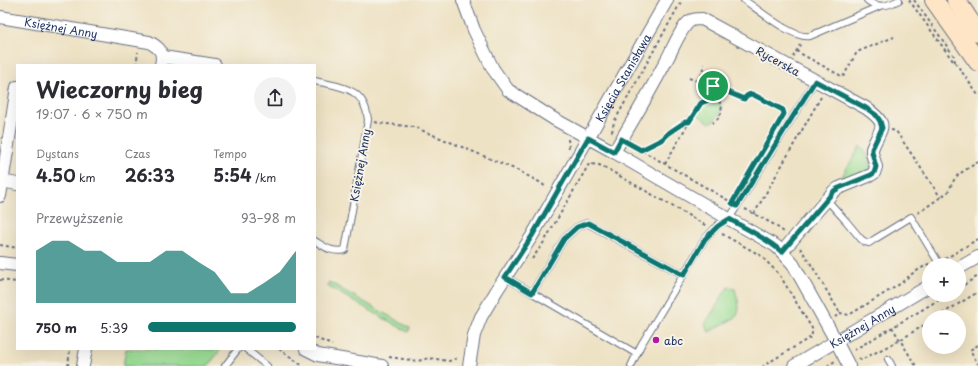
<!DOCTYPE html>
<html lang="pl">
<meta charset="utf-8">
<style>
body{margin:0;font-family:"Playpen Sans",sans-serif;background:#f2f2f3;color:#2b2b33;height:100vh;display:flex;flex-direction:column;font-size:15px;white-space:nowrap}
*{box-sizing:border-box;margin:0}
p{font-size:13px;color:#7c7c81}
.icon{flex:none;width:22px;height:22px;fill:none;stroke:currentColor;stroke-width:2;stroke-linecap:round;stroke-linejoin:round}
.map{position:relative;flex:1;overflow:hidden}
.sheet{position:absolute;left:16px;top:64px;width:300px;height:286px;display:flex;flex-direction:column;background:#fff;border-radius:0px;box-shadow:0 4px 16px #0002}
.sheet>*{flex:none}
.buttons{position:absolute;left:922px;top:258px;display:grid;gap:8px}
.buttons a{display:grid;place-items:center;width:44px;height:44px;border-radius:50%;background:#fff;box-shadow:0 4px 16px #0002;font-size:20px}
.pin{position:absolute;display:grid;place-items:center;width:34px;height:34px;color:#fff;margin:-17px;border:2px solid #fff;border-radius:50%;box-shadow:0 1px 4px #0007}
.round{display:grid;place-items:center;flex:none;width:42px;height:42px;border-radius:21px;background:#f2f2f3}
.summary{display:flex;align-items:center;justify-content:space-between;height:68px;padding:0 20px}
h1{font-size:22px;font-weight:700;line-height:30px}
.figures{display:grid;grid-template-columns:repeat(3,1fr);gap:6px;height:68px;padding:4px 20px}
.figures div{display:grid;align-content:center}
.figures b{font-size:17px;font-weight:700}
.figures small{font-size:11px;font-weight:400}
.figures p{font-size:11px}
.chart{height:112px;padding:8px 20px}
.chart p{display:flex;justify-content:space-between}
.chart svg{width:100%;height:72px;margin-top:4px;fill:#0f766e;opacity:.7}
ul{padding:0 20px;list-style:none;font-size:13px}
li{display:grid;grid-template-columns:64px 48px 1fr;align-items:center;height:30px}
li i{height:10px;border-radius:5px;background:#0f766e}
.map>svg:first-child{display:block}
</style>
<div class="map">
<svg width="978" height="366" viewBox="0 0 978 366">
<rect width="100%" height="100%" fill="#f7f3e8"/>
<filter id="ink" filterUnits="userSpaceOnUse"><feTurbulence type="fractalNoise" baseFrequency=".025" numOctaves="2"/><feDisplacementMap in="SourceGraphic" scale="8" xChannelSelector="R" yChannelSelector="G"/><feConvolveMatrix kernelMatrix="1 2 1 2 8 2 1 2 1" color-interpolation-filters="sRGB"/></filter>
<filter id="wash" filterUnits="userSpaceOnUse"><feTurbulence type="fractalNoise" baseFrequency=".012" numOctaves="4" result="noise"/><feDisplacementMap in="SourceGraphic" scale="16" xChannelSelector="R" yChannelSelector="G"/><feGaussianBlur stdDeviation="0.9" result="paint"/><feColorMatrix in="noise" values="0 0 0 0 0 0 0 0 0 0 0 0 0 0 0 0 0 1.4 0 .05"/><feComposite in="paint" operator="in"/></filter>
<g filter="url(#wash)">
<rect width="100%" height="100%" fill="#eee2c4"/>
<g fill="#9bdd94" stroke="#5b8679">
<path d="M 714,100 C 728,105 719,118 710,123 L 698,115 C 699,107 706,101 714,100 Z"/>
<polygon points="860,146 866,151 871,169 838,183"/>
<polygon points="329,282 410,328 408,332 327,286"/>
<path d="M 728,287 L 735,289 C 737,299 742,308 736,317 L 709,332 L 705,324 Z"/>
<polygon points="126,349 205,349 214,350 214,349 221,349 208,366 123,366"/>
</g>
</g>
<g filter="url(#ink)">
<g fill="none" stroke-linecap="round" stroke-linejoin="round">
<defs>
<g id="service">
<path d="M 744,0 C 758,9 794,40 810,36 L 880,6"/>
<path d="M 867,0 C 877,9 888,6 899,0"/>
<path d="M 315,81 C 341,87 365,87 368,120 L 345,250 C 332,253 325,247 315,241"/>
<polyline points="827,200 846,221 861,239 865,242 869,243 875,239 911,217 940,265"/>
<polyline points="505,277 637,354"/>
<polyline points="532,293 564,239 577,227 587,223 684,275"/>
<polyline points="246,349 267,366"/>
<polyline points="888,359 892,366"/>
<polyline points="225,366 238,349"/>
<polyline points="631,366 641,345 705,239 718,225 729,219 815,81"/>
</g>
<g id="minor">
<polyline points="463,0 474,30 493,69 508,90 554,119 614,152"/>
<path id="s1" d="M 0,17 L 149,42 C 160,48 164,52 161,65"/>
<polyline points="163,57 215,65"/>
<polyline points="2,181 17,184"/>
<polyline points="0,196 17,87"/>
<path d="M 782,252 L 834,191 L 839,188 L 871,175 L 874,173 L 876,167 L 872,153 L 872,149 C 880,127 891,126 866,108 L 702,19 C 698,19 693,19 690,21 C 681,27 672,51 666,61 C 650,92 632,122 614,152 L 729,219 L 764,239 L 776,246 L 782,252 L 793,264 L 836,341 L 849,366"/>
<polyline points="0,263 17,265"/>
<polyline points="959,268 978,257"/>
<polyline points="306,349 318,355 382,366"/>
<polyline points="83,366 86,349"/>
<path id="s2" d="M 469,366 L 474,335 L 481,317 L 497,290 L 532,236 L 667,0"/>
<path id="s3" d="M 794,366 L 929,286"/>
</g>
<g id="secondary">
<polyline points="934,0 978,62"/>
<polyline points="956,0 978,33"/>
</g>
</defs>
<use href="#service" stroke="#656e82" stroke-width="8"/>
<use href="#minor" stroke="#656e82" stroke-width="14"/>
<use href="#secondary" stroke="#656e82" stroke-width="20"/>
<g stroke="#656e82" stroke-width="2" stroke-dasharray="3 3" stroke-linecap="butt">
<polyline points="909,0 953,61 955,62 978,95"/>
<polyline points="914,0 954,56 955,62"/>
<polyline points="796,51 843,77 857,52 894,37"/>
<polyline points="793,57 801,43"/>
<polyline points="136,65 138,52"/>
<path d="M 689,78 L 744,99 C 746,95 748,94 752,94 L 783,110 L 784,112 L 784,114"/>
<polyline points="700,82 704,64"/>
<polyline points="711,99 713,86"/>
<polyline points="375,122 379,123 414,127 517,170 541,183 547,188"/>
<polyline points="891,130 896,131 941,198"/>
<polyline points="612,132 614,122 682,0"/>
<polyline points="568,139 569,149"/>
<polyline points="632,145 731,202"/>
<polyline points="641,150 663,139 667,134 685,122 689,122"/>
<path d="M 665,164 L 689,122 L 701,103 L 711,99 L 719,101 C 725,110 720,119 712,123"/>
<polyline points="745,209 773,224 784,232"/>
<polyline points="918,213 948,192 955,178 959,174 978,162"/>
<polyline points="754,214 821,97"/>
<polyline points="722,234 760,255 779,274 813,330 811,337 763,366"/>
<polyline points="0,245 17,248"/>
<polyline points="800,248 809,261 840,313"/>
<polyline points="532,259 544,242 589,164 599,165 604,167 707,226"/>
<polyline points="945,259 978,239"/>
<polyline points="0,280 17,282"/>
<polyline points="959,288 978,276"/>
<polyline points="835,317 840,313 849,315 900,284 910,275 930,263"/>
<polyline points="937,317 978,292"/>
<polyline points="892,327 916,366"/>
<polyline points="315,338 332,345"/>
<polyline points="978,345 970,350 978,364"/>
<polyline points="279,349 303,366"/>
<polyline points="854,350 947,295"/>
<polyline points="389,357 418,361 429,358 449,361 458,358 459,358"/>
<polyline points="859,358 861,360 900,340 929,322"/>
<polyline points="68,366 70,349"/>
<polyline points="827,366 835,361"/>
</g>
<use href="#service" stroke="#fff" stroke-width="6"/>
<use href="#minor" stroke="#fff" stroke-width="12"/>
<use href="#secondary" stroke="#fee5c5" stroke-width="18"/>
</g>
</g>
<g fill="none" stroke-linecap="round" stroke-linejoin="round" filter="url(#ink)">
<defs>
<path id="route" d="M 815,81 L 866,108 L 876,115 L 880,121 L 882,128 L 872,149 L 872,152 L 876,167 L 874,173 L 871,175 L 839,188 L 834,191 L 782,252 C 766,238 747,229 729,219 L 718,226 L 705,239 L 684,275 L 588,223 L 577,227 L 564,239 L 532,293 L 505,277 L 532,236 L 588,138 L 614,152 L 621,139 L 641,150 L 663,139 L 667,134 L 685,122 L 689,122 L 701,103 L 711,99 L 713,86 L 744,99 C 746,96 748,94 752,94 L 783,110 L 784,114 L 732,203 L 737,206 Z"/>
</defs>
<use href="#route" stroke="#fff" stroke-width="8"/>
<use href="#route" stroke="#0f766e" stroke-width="5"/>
</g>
<circle fill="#b5179e" stroke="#f7f3e8" stroke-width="1.5" cx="656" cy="340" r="4"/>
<g text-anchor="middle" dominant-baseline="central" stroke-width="4" stroke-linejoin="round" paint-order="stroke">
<g font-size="11" fill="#1b2f5e" stroke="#f7f3e8">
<text stroke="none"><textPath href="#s1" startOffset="62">Księżnej Anny</textPath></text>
<text transform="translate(778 61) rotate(29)">Rycerska</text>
<text stroke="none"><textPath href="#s2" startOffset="329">Księcia Stanisława</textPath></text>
<text transform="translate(360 165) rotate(-80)">Księżnej Anny</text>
<text stroke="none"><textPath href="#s3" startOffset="79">Księżnej Anny</textPath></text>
</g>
<g font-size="11" fill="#1b2f5e" stroke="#f7f3e8" text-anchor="start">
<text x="664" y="340">abc</text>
</g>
</g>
</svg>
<div class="buttons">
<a>+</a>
<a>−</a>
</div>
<div class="pin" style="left:713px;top:86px;background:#1e9e55"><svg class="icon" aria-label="arrive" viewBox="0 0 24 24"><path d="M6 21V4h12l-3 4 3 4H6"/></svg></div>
<section class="sheet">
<div class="summary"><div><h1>Wieczorny bieg</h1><p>19:07 · 6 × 750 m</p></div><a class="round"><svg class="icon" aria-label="share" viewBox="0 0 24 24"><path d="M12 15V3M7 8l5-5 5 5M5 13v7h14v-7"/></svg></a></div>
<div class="figures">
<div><p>Dystans</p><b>4.50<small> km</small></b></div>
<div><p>Czas</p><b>26:33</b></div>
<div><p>Tempo</p><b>5:54<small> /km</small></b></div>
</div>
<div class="chart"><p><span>Przewyższenie</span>93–98 m</p>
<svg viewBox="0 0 160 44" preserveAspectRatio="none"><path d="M0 44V12L10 6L20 6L30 12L40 12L50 19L60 19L70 19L80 12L90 12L100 19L110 25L120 38L130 38L140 32L150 25L160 12V44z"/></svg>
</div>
<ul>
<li><b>750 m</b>5:39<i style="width:100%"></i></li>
</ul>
</section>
</div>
